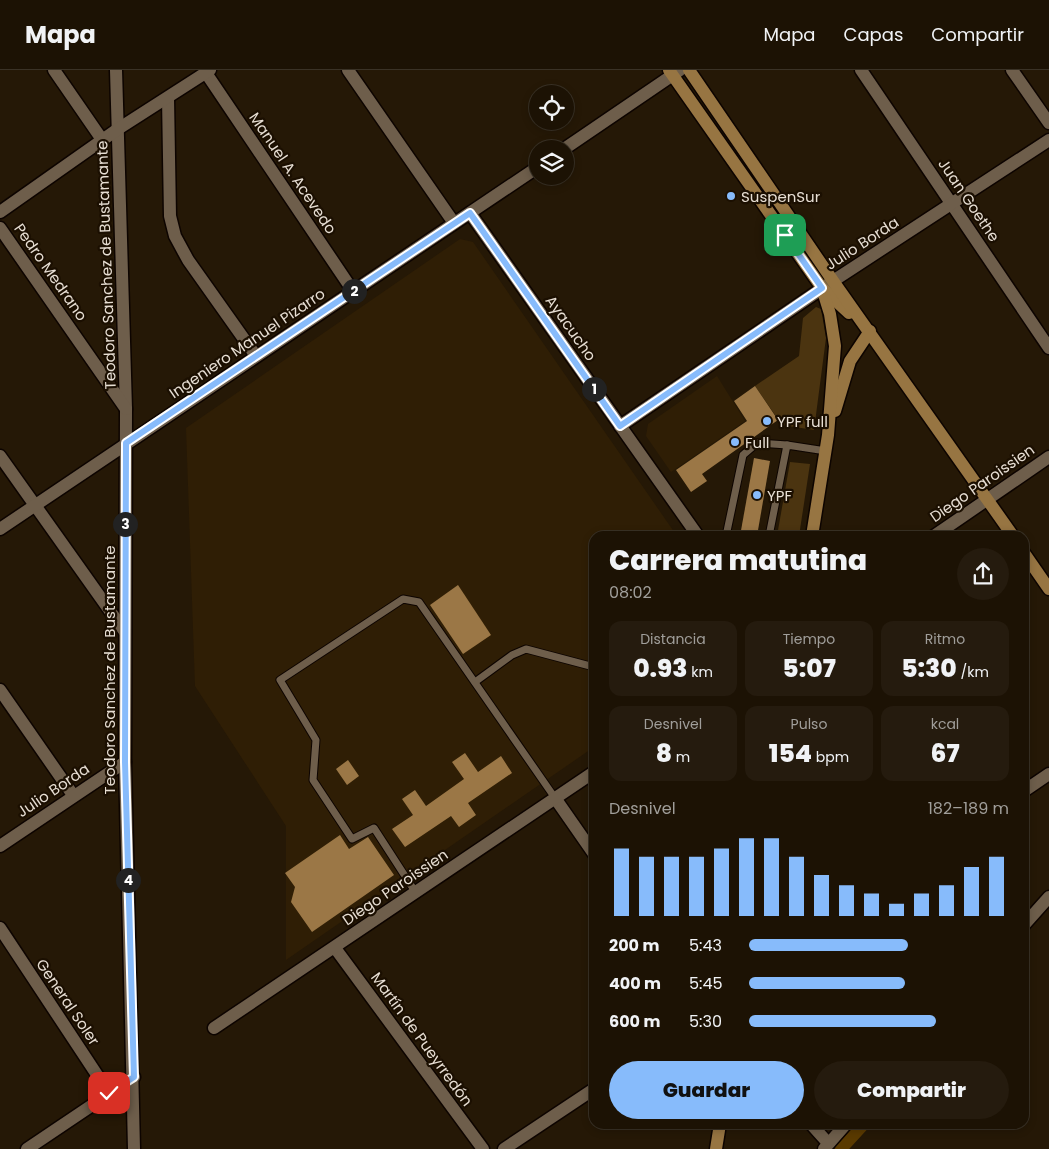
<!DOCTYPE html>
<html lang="es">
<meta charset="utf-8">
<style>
body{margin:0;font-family:Poppins,sans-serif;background:#251b0e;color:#f1f3f6;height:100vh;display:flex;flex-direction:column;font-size:19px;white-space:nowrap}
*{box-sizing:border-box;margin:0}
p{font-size:16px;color:#a09e9a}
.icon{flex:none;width:28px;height:28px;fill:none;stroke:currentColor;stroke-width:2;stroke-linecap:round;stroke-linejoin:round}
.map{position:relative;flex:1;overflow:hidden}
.details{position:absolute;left:589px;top:461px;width:440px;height:598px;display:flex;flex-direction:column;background:#1c1204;border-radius:15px;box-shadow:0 2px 8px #0003,0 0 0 1px #3a3226}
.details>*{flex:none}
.fabs{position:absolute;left:529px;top:15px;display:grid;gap:10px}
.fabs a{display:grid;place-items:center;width:45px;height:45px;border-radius:50%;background:#1c1204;box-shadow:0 2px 8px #0003,0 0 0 1px #3a3226;font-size:25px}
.pin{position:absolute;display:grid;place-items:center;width:42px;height:42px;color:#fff;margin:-21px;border-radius:10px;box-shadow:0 2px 8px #0006}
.km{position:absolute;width:25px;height:25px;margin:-12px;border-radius:50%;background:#222;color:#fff;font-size:14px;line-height:25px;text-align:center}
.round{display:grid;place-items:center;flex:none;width:52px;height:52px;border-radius:26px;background:#251b0e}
.head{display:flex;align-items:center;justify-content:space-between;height:85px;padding:0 20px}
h1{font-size:28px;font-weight:800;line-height:38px}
.stats{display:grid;grid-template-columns:repeat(3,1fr);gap:8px;height:85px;padding:5px 20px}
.stats div{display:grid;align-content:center;border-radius:12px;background:#251b0e;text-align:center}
.stats b{font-size:25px;font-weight:800}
.stats small{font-size:14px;font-weight:400}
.stats p{font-size:14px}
.chart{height:140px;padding:10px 20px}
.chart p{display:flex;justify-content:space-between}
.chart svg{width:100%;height:90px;margin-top:5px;stroke:#87bbfb;stroke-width:6}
.action{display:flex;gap:10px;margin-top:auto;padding:10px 20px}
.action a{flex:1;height:58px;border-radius:30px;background:#87bbfb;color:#111;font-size:20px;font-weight:800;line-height:58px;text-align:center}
.action a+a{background:#251b0e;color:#f1f3f6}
ul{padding:0 20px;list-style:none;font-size:16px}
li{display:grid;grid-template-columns:80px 60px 1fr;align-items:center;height:38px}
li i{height:12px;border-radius:6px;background:#87bbfb}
header{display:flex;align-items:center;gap:30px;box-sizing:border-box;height:70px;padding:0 25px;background:#1c1204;border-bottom:1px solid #3a3226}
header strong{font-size:24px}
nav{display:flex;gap:28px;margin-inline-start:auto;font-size:18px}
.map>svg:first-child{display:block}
</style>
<header>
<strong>Mapa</strong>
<nav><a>Mapa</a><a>Capas</a><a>Compartir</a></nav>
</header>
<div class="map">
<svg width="1049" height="1079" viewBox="0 0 1049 1079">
<rect width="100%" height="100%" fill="#251806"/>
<g fill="#2f1e05">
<polygon points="460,169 473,172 677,466 594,466 594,677 286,890 286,756 195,616 186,358"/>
<polygon points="717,306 745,351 671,402 646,366 648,354"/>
</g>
<g fill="#4b3410">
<polygon points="816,237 821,239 826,268 814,360 782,355 755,316 799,286 803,248"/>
<polygon points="790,392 810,394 799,466 777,466"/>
</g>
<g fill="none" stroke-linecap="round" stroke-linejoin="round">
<polyline stroke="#5a3a00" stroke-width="12" points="841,1079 864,1054"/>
</g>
<g fill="#9b7746">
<polygon points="755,316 778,350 702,404 707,411 691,422 676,400 747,351 734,331"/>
<polygon points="754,388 770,391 757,466 740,466"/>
<polygon points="458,515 491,565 463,584 430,535"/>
<polygon points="465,683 478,702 501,686 512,703 468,733 476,745 459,757 451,746 405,777 392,759 413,745 402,729 415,720 426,736 464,709 452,692"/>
<polygon points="348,690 359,706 347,715 336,699"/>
<polygon points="340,765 349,779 368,767 394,805 312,862 291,832 295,817 285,803"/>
</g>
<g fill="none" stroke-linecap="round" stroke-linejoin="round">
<defs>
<g id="lane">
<polyline points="726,466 743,385 757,373 787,375"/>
<polyline points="769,466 787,375 826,381"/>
<polyline points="475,612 512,585 526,579 594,597"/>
<polyline points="416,823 374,758 352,769 313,710 316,670 280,610 403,529 419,532 555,728"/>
</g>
<g id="street">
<polyline points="54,0 103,71"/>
<polyline points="116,0 126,339 125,692 134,1079"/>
<polyline points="348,0 454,153"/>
<polyline points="861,0 1049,278"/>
<polyline points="1012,0 1049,53"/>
<polyline points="206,3 353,221"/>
<polyline points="168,28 170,146 175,166 188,190 256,286"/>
<polyline points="564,79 680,0"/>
<polyline points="0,142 118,59 210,0"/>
<polyline points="470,143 698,466"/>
<polyline points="0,158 126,339"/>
<polyline points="620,356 833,211 1049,70"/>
<polyline points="0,386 125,562"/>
<polyline points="0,459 538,97"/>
<polyline points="934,466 1049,387"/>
<polyline points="0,620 73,725"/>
<polyline points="1024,721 1049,704"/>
<polyline points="555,728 594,784"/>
<polyline points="0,776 125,692"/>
<polyline points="1024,855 1049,827"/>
<polyline points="0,858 109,1023"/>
<polyline points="335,878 483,1079"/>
<polyline points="214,958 594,702"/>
<polyline points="811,1054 828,1073"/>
<polyline points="27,1079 134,1007"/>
<polyline points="504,1079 594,1019"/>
<polyline points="824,1079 846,1054"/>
</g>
<g id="secondary">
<polyline points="669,0 822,218 849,243"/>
<polyline points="689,0 833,211 1013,466"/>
<polyline points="835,341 850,291 870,261"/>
<polyline points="812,466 828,365 835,276 830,244 822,218"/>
<polyline points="1024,483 1049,519"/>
<polyline points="716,1079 720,1054"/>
</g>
</defs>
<use href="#lane" stroke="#0d0400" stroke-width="9"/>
<use href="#street" stroke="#0d0400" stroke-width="15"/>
<use href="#secondary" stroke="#0d0400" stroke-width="15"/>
<use href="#lane" stroke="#6e5e4b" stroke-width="7"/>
<use href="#street" stroke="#6e5e4b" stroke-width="12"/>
<use href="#secondary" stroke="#977542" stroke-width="12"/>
</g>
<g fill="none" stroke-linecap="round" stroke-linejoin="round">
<defs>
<polyline id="route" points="109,1023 134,1007 125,692 126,373 470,143 620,356 822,218 785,165"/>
</defs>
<use href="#route" stroke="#fff" stroke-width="10"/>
<use href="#route" stroke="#87bbfb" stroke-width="6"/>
</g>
<g fill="#87bbfb" stroke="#1b0f01" stroke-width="2">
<circle cx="731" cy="126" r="5"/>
<circle cx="767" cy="351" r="5"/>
<circle cx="735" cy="372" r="5"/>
<circle cx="757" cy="425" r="5"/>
</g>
<g text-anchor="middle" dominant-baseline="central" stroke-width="4.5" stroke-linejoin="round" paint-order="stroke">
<g font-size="15" fill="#e7ded3" stroke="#1b0f01">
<text transform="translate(293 103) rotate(56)">Manuel A. Acevedo</text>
<text transform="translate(969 130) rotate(56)">Juan Goethe</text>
<text transform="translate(862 173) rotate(-33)">Julio Borda</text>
<text transform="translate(106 195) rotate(-92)">Teodoro Sanchez de Bustamante</text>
<text transform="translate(51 202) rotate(55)">Pedro Medrano</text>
<text transform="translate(571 258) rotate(55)">Ayacucho</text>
<text transform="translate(247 273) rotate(-34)">Ingeniero Manuel Pizarro</text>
<text transform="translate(982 413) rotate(-35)">Diego Paroissien</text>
<text transform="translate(109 600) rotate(-90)">Teodoro Sanchez de Bustamante</text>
<text transform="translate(53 720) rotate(-34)">Julio Borda</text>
<text transform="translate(395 817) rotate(-34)">Diego Paroissien</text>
<text transform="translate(68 932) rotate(56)">General Soler</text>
<text transform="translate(422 969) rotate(54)">Martín de Pueyrredón</text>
</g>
<g font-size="15" fill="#e7ded3" stroke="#1b0f01" text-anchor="start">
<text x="741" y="126">SuspenSur</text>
<text x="777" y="351">YPF full</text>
<text x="745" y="372">Full</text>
<text x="767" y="425">YPF</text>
</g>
</g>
</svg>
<div class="fabs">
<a><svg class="icon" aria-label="locate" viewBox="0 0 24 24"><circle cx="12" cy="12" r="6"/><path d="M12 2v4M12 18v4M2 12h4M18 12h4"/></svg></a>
<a><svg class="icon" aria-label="layers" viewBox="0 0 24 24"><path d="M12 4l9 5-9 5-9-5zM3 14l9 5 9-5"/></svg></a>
</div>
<div class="pin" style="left:785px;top:165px;background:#1e9e55"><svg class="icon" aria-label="arrive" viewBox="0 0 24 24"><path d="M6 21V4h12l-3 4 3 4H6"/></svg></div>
<div class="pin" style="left:109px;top:1023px;background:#d93025"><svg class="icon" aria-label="check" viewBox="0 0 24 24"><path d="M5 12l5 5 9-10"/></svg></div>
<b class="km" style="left:594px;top:319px">1</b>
<b class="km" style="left:354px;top:221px">2</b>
<b class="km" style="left:125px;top:454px">3</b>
<b class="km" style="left:128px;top:810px">4</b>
<section class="details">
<div class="head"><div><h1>Carrera matutina</h1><p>08:02</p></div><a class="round"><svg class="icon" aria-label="share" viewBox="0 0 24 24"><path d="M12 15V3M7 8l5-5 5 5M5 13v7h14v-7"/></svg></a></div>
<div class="stats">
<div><p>Distancia</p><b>0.93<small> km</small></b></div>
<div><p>Tiempo</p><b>5:07</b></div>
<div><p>Ritmo</p><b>5:30<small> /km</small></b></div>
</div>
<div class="stats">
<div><p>Desnivel</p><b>8<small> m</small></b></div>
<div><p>Pulso</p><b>154<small> bpm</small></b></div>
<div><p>kcal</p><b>67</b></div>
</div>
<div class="chart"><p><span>Desnivel</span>182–189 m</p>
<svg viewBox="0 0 160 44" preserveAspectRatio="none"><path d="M5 44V11M15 44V15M25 44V15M35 44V15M45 44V11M55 44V6M65 44V6M75 44V15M85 44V24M95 44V29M105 44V33M115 44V38M125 44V33M135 44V29M145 44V20M155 44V15"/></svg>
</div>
<ul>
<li><b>200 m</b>5:43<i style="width:61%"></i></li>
<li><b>400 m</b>5:45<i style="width:60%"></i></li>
<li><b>600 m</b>5:30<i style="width:72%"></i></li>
</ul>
<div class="action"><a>Guardar</a><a>Compartir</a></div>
</section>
</div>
